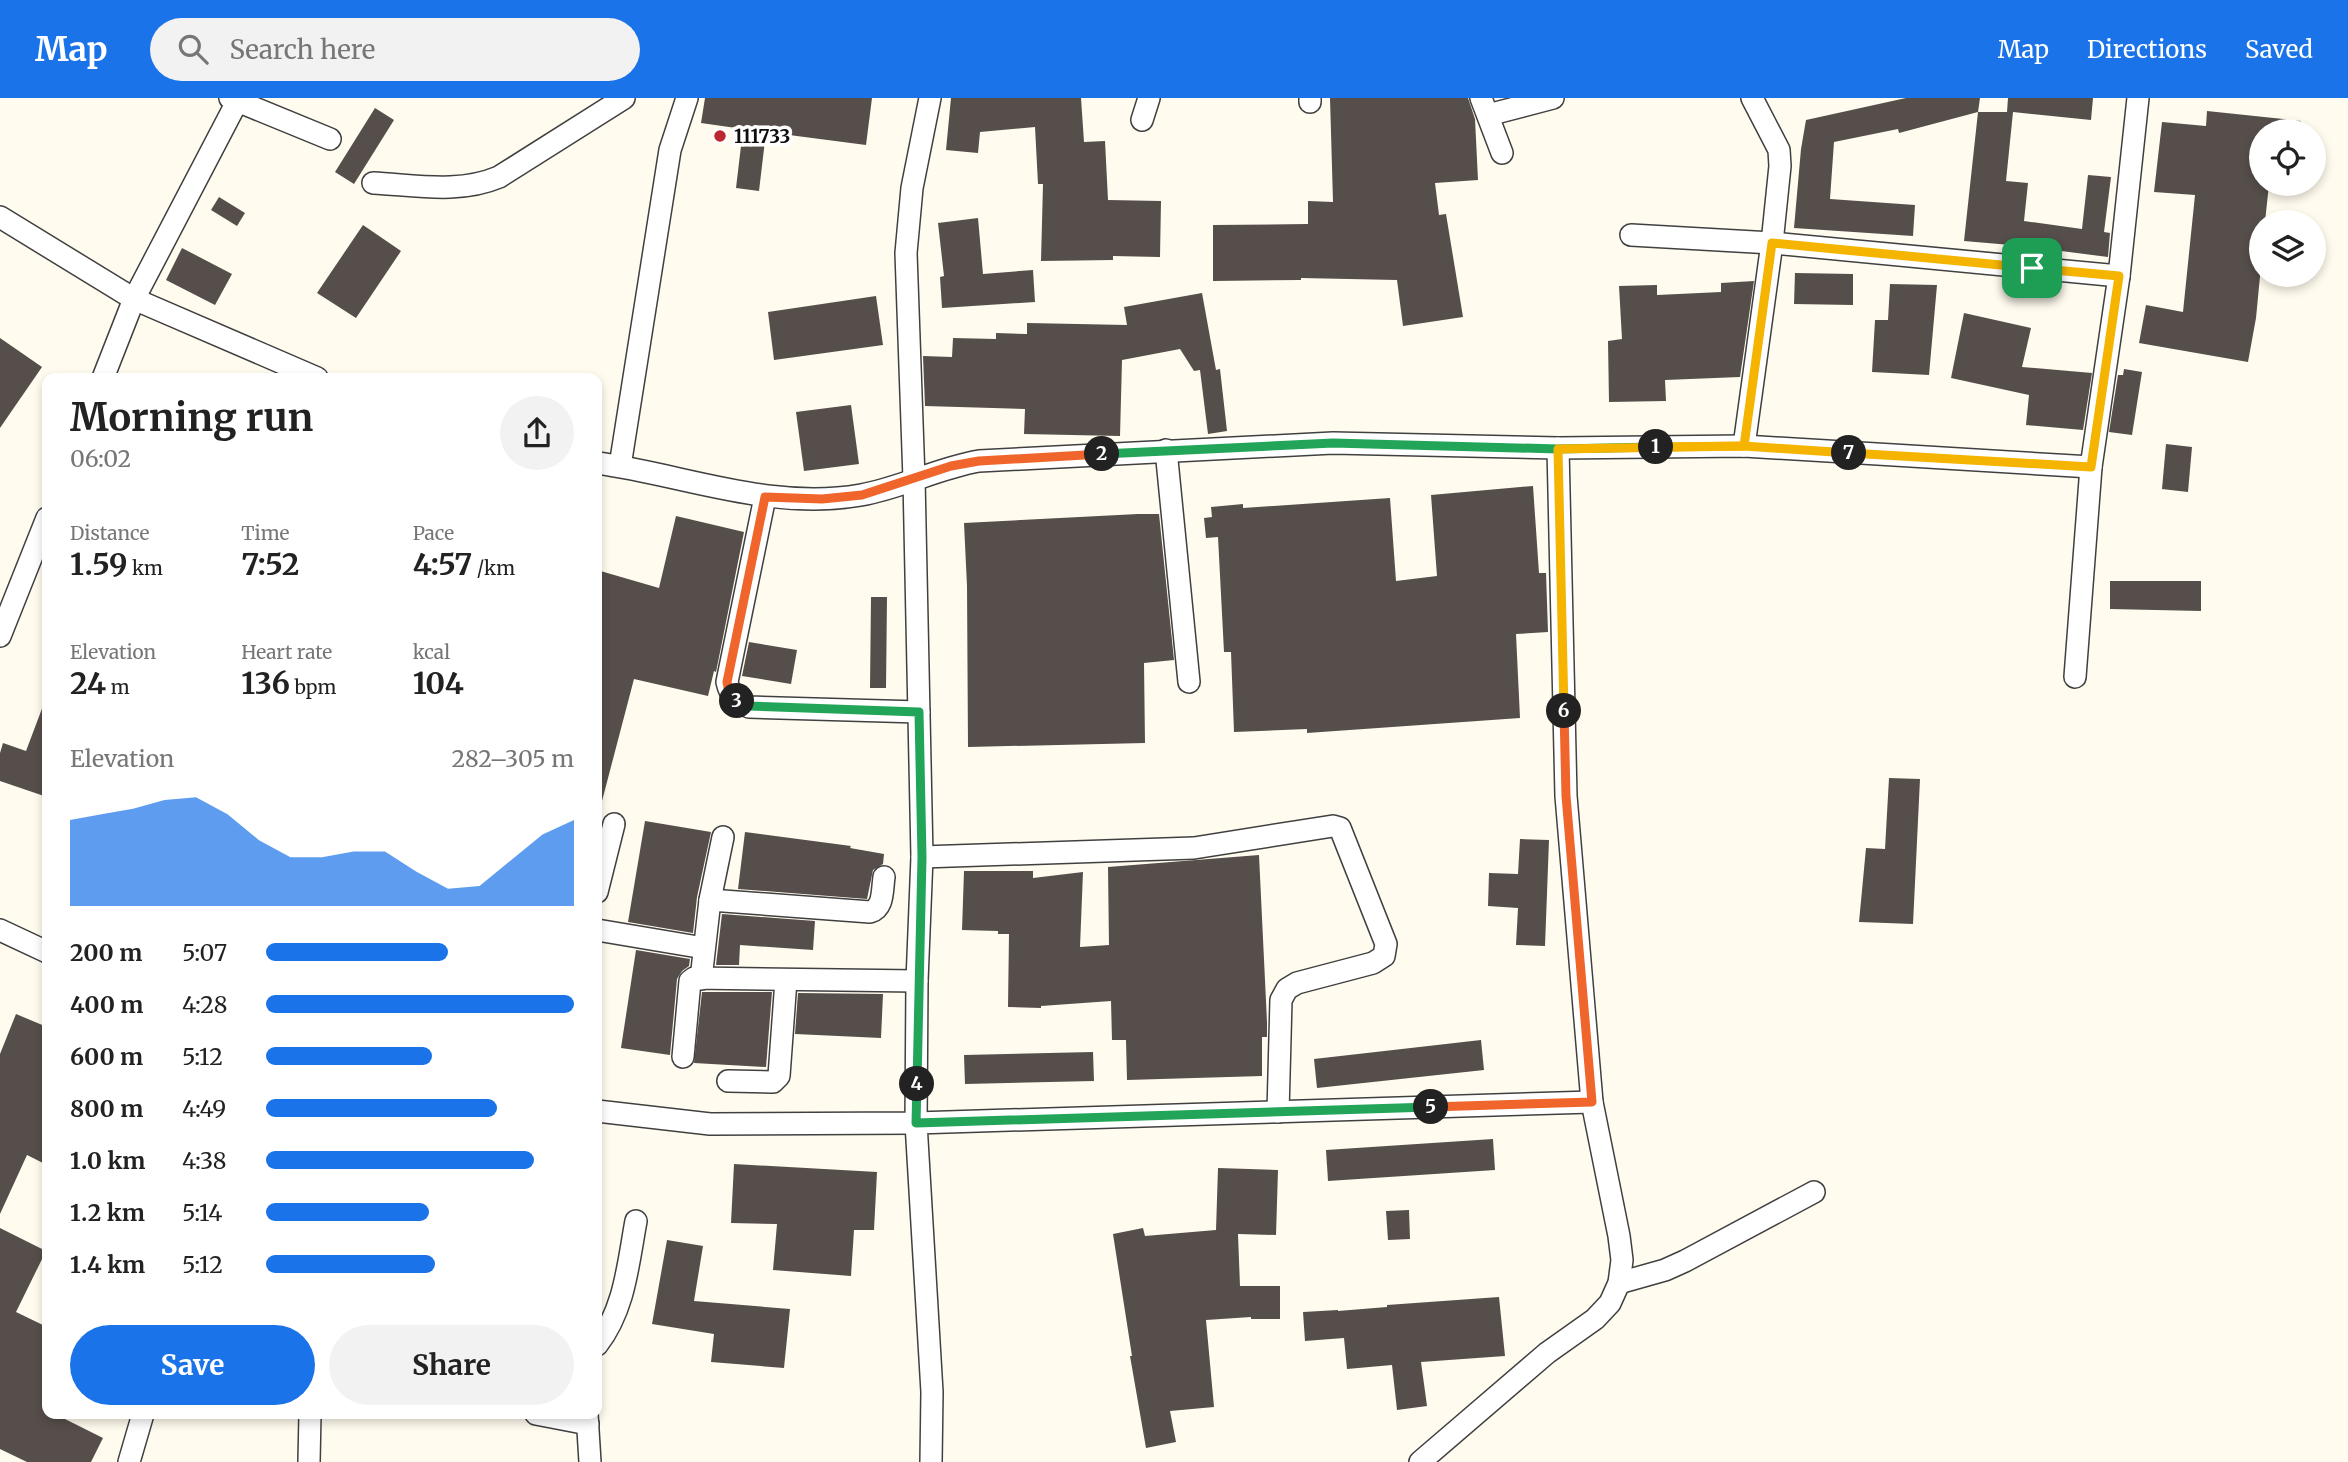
<!DOCTYPE html>
<meta charset="utf-8">
<style>
body{margin:0;font-family:Merriweather,serif;background:#f2f2f2;color:#222;height:100vh;display:flex;flex-direction:column;font-size:26px;white-space:nowrap}
*{box-sizing:border-box;margin:0}
p{font-size:23px;color:#767676}
.icon{flex:none;width:38px;height:38px;fill:none;stroke:currentColor;stroke-width:2;stroke-linecap:round;stroke-linejoin:round}
.map{position:relative;flex:1;overflow:hidden}
.panel{position:absolute;left:42px;top:275px;width:560px;height:1046px;display:flex;flex-direction:column;background:#fff;border-radius:14px;box-shadow:0 4px 10px #0003}
.panel>*{flex:none}
.controls{position:absolute;left:2249px;top:21px;display:grid;gap:14px}
.controls a{display:grid;place-items:center;width:77px;height:77px;border-radius:50%;background:#fff;box-shadow:0 4px 10px #0003;font-size:35px}
.pin{position:absolute;display:grid;place-items:center;width:60px;height:60px;color:#fff;margin:-30px;border-radius:14px;box-shadow:0 4px 10px #0006}
.km{position:absolute;width:35px;height:35px;margin:-18px;border-radius:50%;background:#222;color:#fff;font-size:19px;line-height:35px;text-align:center}
.round{display:grid;place-items:center;flex:none;width:74px;height:74px;border-radius:37px;background:#f2f2f2}
.headline{display:flex;align-items:center;justify-content:space-between;height:119px;padding:0 28px}
h1{font-size:38px;font-weight:700;line-height:52px}
.metrics{display:grid;grid-template-columns:repeat(3,1fr);gap:10px;height:119px;padding:7px 28px}
.metrics div{display:grid;align-content:center}
.metrics b{font-size:30px;font-weight:700}
.metrics small{font-size:19px;font-weight:400}
.metrics p{font-size:19px}
.chart{height:196px;padding:14px 28px}
.chart p{display:flex;justify-content:space-between}
.chart svg{width:100%;height:126px;margin-top:7px;fill:#1a73e8;opacity:.7}
.action{display:flex;gap:14px;margin-top:auto;padding:14px 28px}
.action a{flex:1;height:80px;border-radius:42px;background:#1a73e8;color:#fff;font-size:28px;font-weight:700;line-height:80px;text-align:center}
.action a+a{background:#f2f2f2;color:#222}
ul{padding:0 28px;list-style:none;font-size:23px}
li{display:grid;grid-template-columns:112px 84px 1fr;align-items:center;height:52px}
li i{height:18px;border-radius:9px;background:#1a73e8}
header{display:flex;align-items:center;gap:42px;box-sizing:border-box;height:98px;padding:0 35px;background:#1a73e8;color:#fff}
header strong{font-size:33px}
nav{display:flex;gap:38px;margin-inline-start:auto;font-size:24px}
.search{width:490px;height:63px;background:#f2f2f2;display:flex;align-items:center;gap:18px;box-sizing:border-box;padding:0 24px;border-radius:38px;color:#767676;font-size:26px}
.map>svg:first-child{display:block}
</style>
<header>
<strong>Map</strong>
<div class="search"><svg class="icon" aria-label="search" viewBox="0 0 24 24"><circle cx="10" cy="10" r="6"/><path d="M15 15l6 6"/></svg>Search here</div>
<nav><a>Map</a><a>Directions</a><a>Saved</a></nav>
</header>
<div class="map">
<svg width="2348" height="1364" viewBox="0 0 2348 1364">
<rect width="100%" height="100%" fill="#fffbee"/>
<g fill="#564e4a">
<polygon points="705,0 872,0 866,47 766,34 759,93 736,90 743,31 701,25"/>
<polygon points="951,0 1081,0 1084,44 1105,43 1108,102 1161,103 1160,159 1113,158 1113,162 1041,163 1043,86 1038,86 1035,29 980,34 978,55 946,52"/>
<polygon points="1330,0 1468,0 1475,21 1478,82 1435,85 1439,117 1446,116 1463,219 1403,228 1397,182 1301,180 1301,182 1213,183 1213,127 1308,126 1308,103 1333,104"/>
<polygon points="1906,0 1980,0 1978,14 1899,35 1898,31 1834,44 1830,101 1915,107 1913,138 1794,130 1801,51 1806,22"/>
<polygon points="2008,0 2093,0 2091,22 2013,14 2006,83 2028,85 2024,123 2082,131 2088,77 2111,79 2104,134 2110,135 2108,159 2022,148 1964,143 1978,14 2007,14"/>
<polygon points="375,10 394,22 354,86 335,74"/>
<polygon points="2207,13 2301,23 2300,33 2261,33 2261,86 2269,86 2265,124 2261,124 2261,168 2256,220 2248,264 2139,245 2146,207 2183,214 2195,97 2154,94 2162,24 2206,28"/>
<polygon points="219,99 245,115 237,128 211,112"/>
<polygon points="978,120 983,176 1033,172 1035,204 942,210 940,179 944,178 938,125"/>
<polygon points="363,127 401,153 356,220 317,195"/>
<polygon points="182,150 232,176 215,207 166,182"/>
<polygon points="1795,175 1853,176 1853,207 1794,206"/>
<polygon points="1754,183 1740,279 1665,282 1666,303 1609,304 1608,243 1622,241 1619,188 1657,187 1657,197 1721,194 1721,185"/>
<polygon points="1890,186 1937,187 1929,277 1872,274 1875,222 1888,222"/>
<polygon points="1202,195 1216,272 1220,271 1227,333 1208,336 1200,272 1194,273 1180,251 1122,262 1120,338 1024,336 1025,311 925,308 923,258 952,259 953,240 996,241 996,235 1027,236 1027,225 1127,227 1124,209"/>
<polygon points="876,198 883,247 774,262 768,214"/>
<polygon points="1964,215 2031,230 2022,269 2092,275 2083,332 2026,327 2029,297 1951,280"/>
<polygon points="0,240 42,269 0,330"/>
<polygon points="2124,271 2142,274 2132,337 2109,334 2118,277 2123,277"/>
<polygon points="851,307 859,366 804,373 796,314"/>
<polygon points="2166,346 2192,349 2188,394 2162,391"/>
<polygon points="1533,388 1539,475 1546,475 1548,534 1516,536 1520,620 1307,635 1307,631 1234,634 1231,554 1224,554 1218,439 1206,440 1204,420 1212,419 1211,409 1243,406 1243,410 1390,400 1396,483 1437,478 1431,397"/>
<polygon points="1138,416 1159,416 1174,562 1144,565 1145,645 968,649 967,488 964,425"/>
<polygon points="676,418 744,434 716,574 714,573 708,598 634,581 602,703 597,703 597,472 659,490"/>
<polygon points="2110,483 2201,483 2201,513 2110,511"/>
<polygon points="871,499 887,499 886,590 870,590"/>
<polygon points="749,544 797,552 791,586 742,578"/>
<polygon points="46,600 47,600 47,699 0,683 0,655 3,645 26,653"/>
<polygon points="1889,680 1920,681 1913,826 1859,824 1866,750 1885,751"/>
<polygon points="645,723 711,734 697,799 693,835 628,824"/>
<polygon points="745,734 851,748 850,750 884,756 883,766 873,772 867,801 738,791"/>
<polygon points="1520,741 1549,742 1545,848 1516,847 1518,810 1488,808 1489,775 1518,776"/>
<polygon points="1259,757 1267,924 1267,939 1262,939 1262,978 1127,982 1126,942 1112,942 1111,903 1041,908 1041,910 1008,909 1009,836 998,836 998,833 962,832 964,773 1033,773 1033,780 1083,774 1080,849 1109,847 1108,769"/>
<polygon points="722,816 815,823 813,852 740,847 739,867 716,867"/>
<polygon points="636,852 690,861 689,868 682,873 677,881 670,957 621,950"/>
<polygon points="702,894 772,894 766,969 694,965"/>
<polygon points="798,895 883,896 881,940 795,936"/>
<polygon points="16,916 47,929 47,1067 27,1057 0,1116 0,956"/>
<polygon points="1481,942 1484,972 1317,990 1314,961"/>
<polygon points="1093,954 1094,983 965,986 964,957"/>
<polygon points="1493,1041 1495,1072 1328,1083 1326,1052"/>
<polygon points="734,1066 877,1074 874,1132 854,1132 851,1178 773,1172 777,1126 731,1125"/>
<polygon points="1218,1070 1278,1072 1276,1137 1238,1136 1240,1188 1280,1188 1280,1221 1251,1221 1251,1219 1206,1222 1214,1309 1170,1313 1176,1344 1146,1350 1130,1258 1132,1258 1113,1136 1143,1130 1145,1138 1216,1132"/>
<polygon points="1409,1112 1410,1141 1388,1142 1386,1113"/>
<polygon points="0,1130 46,1153 16,1214 47,1229 47,1316 55,1316 103,1340 91,1364 27,1364 0,1351"/>
<polygon points="667,1142 703,1148 694,1203 790,1211 784,1270 711,1264 714,1236 652,1226"/>
<polygon points="1499,1199 1505,1258 1421,1264 1427,1308 1397,1312 1392,1267 1347,1271 1344,1240 1305,1243 1303,1214 1338,1212 1338,1213 1387,1209 1387,1207"/>
</g>
<g fill="none" stroke-linecap="round" stroke-linejoin="round">
<defs>
<g id="minor">
<polyline points="230,0 330,41"/>
<polyline points="1310,0 1310,4"/>
<polyline points="1481,0 1502,55"/>
<polyline points="1488,17 1553,0"/>
<polyline points="1142,22 1149,0"/>
<path d="M 373,85 C 415,87 459,96 499,79 L 624,0"/>
<polyline points="0,119 134,201 317,280"/>
<polyline points="1631,137 1772,145 2119,178"/>
<polyline points="103,280 134,201 239,0"/>
<polyline points="1744,348 1772,145 1780,68 1779,52 1752,0"/>
<polyline points="1166,352 1189,584"/>
<path d="M 597,365 C 685,377 771,413 861,397 C 901,390 938,370 979,363 L 1333,345 L 1558,350 L 1744,348 L 2091,369"/>
<polyline points="620,368 670,52 687,0"/>
<path d="M 765,399 L 727,584 C 730,598 736,602 749,609 L 919,614"/>
<polyline points="0,538 47,420"/>
<polyline points="2075,579 2091,369 2119,178 2138,0"/>
<polyline points="922,759 1194,750 1333,728 1340,730 1386,846 1384,858 1373,865 1297,885 1287,891 1281,902 1278,1014"/>
<polyline points="597,794 614,726"/>
<path d="M 710,802 L 870,814 C 884,810 882,792 884,779"/>
<polyline points="0,832 47,854"/>
<polyline points="597,832 704,850"/>
<polyline points="701,881 710,802 723,739"/>
<polyline points="683,959 690,883 694,880 917,883"/>
<polyline points="728,983 773,984 779,978 786,882"/>
<polyline points="597,1013 710,1026 916,1025 917,883 922,759 914,381 906,155 912,90 930,0"/>
<polyline points="1619,1185 1665,1172 1685,1163 1814,1094"/>
<path d="M 597,1247 C 625,1211 628,1166 636,1123"/>
<polyline points="536,1316 588,1326"/>
<polyline points="587,1316 590,1364"/>
<polyline points="129,1364 143,1316"/>
<polyline points="309,1364 310,1316"/>
<polyline points="931,1364 932,1294 916,1025 1592,1004"/>
<polyline points="1420,1364 1547,1255 1595,1221 1610,1205 1619,1185 1622,1162 1619,1138 1592,1004 1566,698 1558,350"/>
</g>
</defs>
<use href="#minor" stroke="#404040" stroke-width="24"/>
<use href="#minor" stroke="#fff" stroke-width="21"/>
</g>
<g fill="none" stroke-linecap="round" stroke-linejoin="round">
<defs>
<polyline id="split-1" points="1656,349 1744,348 1772,145 2032,170"/>
<polyline id="split-2" points="1102,356 1333,345 1558,351 1656,349"/>
<polyline id="split-3" points="737,603 729,594 727,584 765,399 822,401 862,397 951,368 979,363 1102,356"/>
<polyline id="split-4" points="737,603 749,608 919,614 922,759 917,986"/>
<polyline id="split-5" points="917,986 916,1025 1431,1009"/>
<polyline id="split-6" points="1431,1009 1592,1004 1566,698 1564,613"/>
<polyline id="split-7" points="1564,613 1558,351 1744,348 1849,355"/>
<polyline id="split-8" points="1849,355 2091,369 2119,178 2032,170"/>
</defs>
<use href="#split-1" stroke="#fff" stroke-width="14"/>
<use href="#split-2" stroke="#fff" stroke-width="14"/>
<use href="#split-3" stroke="#fff" stroke-width="14"/>
<use href="#split-4" stroke="#fff" stroke-width="14"/>
<use href="#split-5" stroke="#fff" stroke-width="14"/>
<use href="#split-6" stroke="#fff" stroke-width="14"/>
<use href="#split-7" stroke="#fff" stroke-width="14"/>
<use href="#split-8" stroke="#fff" stroke-width="14"/>
<use href="#split-1" stroke="#f5b400" stroke-width="9"/>
<use href="#split-2" stroke="#22a559" stroke-width="9"/>
<use href="#split-3" stroke="#f0652b" stroke-width="9"/>
<use href="#split-4" stroke="#22a559" stroke-width="9"/>
<use href="#split-5" stroke="#22a559" stroke-width="9"/>
<use href="#split-6" stroke="#f0652b" stroke-width="9"/>
<use href="#split-7" stroke="#f5b400" stroke-width="9"/>
<use href="#split-8" stroke="#f5b400" stroke-width="9"/>
</g>
<circle fill="#bc2730" stroke="#fff" stroke-width="2.5" cx="720" cy="38" r="7"/>
<g text-anchor="middle" dominant-baseline="central" stroke-width="7" stroke-linejoin="round" paint-order="stroke">
<g font-size="19" font-weight="bold" fill="#0d0d0d" stroke="#fff" text-anchor="start">
<text x="734" y="38">111733</text>
</g>
</g>
</svg>
<div class="controls">
<a><svg class="icon" aria-label="locate" viewBox="0 0 24 24"><circle cx="12" cy="12" r="6"/><path d="M12 2v4M12 18v4M2 12h4M18 12h4"/></svg></a>
<a><svg class="icon" aria-label="layers" viewBox="0 0 24 24"><path d="M12 4l9 5-9 5-9-5zM3 14l9 5 9-5"/></svg></a>
</div>
<div class="pin" style="left:2032px;top:170px;background:#1e9e55"><svg class="icon" aria-label="arrive" viewBox="0 0 24 24"><path d="M6 21V4h12l-3 4 3 4H6"/></svg></div>
<b class="km" style="left:1656px;top:349px">1</b>
<b class="km" style="left:1102px;top:356px">2</b>
<b class="km" style="left:737px;top:603px">3</b>
<b class="km" style="left:917px;top:986px">4</b>
<b class="km" style="left:1431px;top:1009px">5</b>
<b class="km" style="left:1564px;top:613px">6</b>
<b class="km" style="left:1849px;top:355px">7</b>
<section class="panel">
<div class="headline"><div><h1>Morning run</h1><p>06:02</p></div><a class="round"><svg class="icon" aria-label="share" viewBox="0 0 24 24"><path d="M12 15V3M7 8l5-5 5 5M5 13v7h14v-7"/></svg></a></div>
<div class="metrics">
<div><p>Distance</p><b>1.59<small> km</small></b></div>
<div><p>Time</p><b>7:52</b></div>
<div><p>Pace</p><b>4:57<small> /km</small></b></div>
</div>
<div class="metrics">
<div><p>Elevation</p><b>24<small> m</small></b></div>
<div><p>Heart rate</p><b>136<small> bpm</small></b></div>
<div><p>kcal</p><b>104</b></div>
</div>
<div class="chart"><p><span>Elevation</span>282–305 m</p>
<svg viewBox="0 0 160 44" preserveAspectRatio="none"><path d="M0 44V14L10 12L20 10L30 7L40 6L50 12L60 21L70 27L80 27L90 25L100 25L110 32L120 38L130 37L140 28L150 19L160 14V44z"/></svg>
</div>
<ul>
<li><b>200 m</b>5:07<i style="width:59%"></i></li>
<li><b>400 m</b>4:28<i style="width:100%"></i></li>
<li><b>600 m</b>5:12<i style="width:54%"></i></li>
<li><b>800 m</b>4:49<i style="width:75%"></i></li>
<li><b>1.0 km</b>4:38<i style="width:87%"></i></li>
<li><b>1.2 km</b>5:14<i style="width:53%"></i></li>
<li><b>1.4 km</b>5:12<i style="width:55%"></i></li>
</ul>
<div class="action"><a>Save</a><a>Share</a></div>
</section>
</div>
